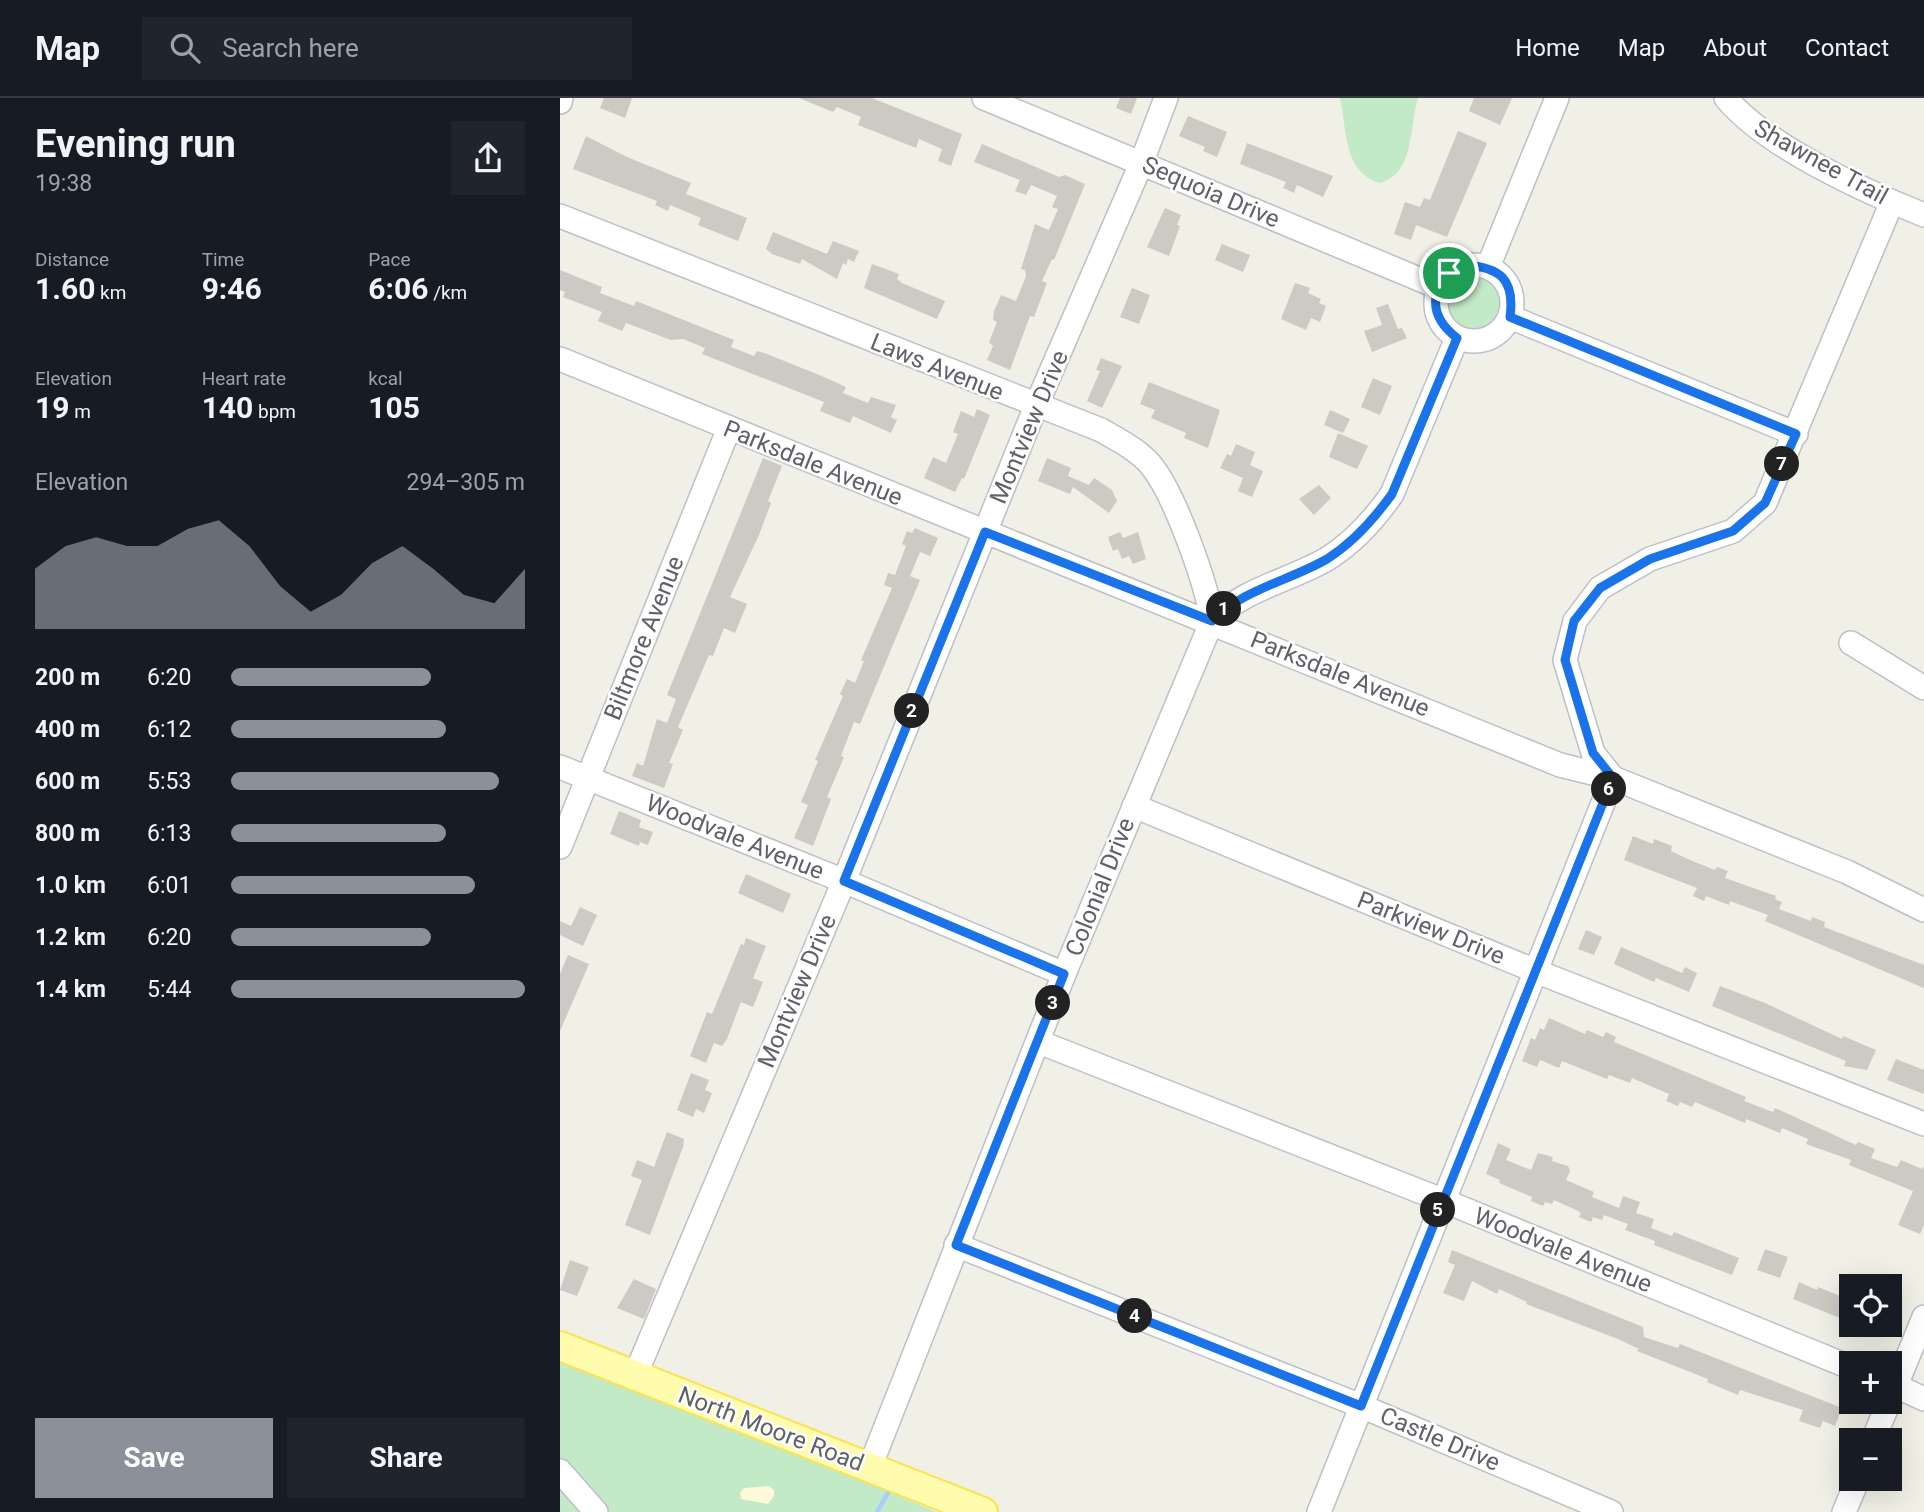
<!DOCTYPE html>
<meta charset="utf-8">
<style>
body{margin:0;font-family:Roboto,sans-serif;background:#20242c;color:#f1f3f6;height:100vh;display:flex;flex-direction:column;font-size:26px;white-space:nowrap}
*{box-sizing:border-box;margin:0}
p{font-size:23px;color:#9ea1a6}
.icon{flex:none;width:38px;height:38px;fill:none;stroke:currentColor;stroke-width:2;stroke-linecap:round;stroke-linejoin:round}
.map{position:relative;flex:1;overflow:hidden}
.side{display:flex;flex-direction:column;background:#171b24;width:560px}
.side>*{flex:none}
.tools{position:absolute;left:1279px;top:1176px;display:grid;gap:14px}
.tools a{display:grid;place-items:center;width:63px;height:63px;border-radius:0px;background:#171b24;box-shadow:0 7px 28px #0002;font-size:35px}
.pin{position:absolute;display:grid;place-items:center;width:60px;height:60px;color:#fff;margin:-30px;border:4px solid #fff;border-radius:50%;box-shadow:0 2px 7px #0007}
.km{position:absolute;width:35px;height:35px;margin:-18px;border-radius:50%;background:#222;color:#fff;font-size:19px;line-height:35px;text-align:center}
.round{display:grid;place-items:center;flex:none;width:74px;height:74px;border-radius:0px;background:#20242c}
.head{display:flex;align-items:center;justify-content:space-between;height:119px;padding:0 35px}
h1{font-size:38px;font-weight:700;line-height:52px}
.stats{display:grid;grid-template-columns:repeat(3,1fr);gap:10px;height:119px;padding:7px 35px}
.stats div{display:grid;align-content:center}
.stats b{font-size:30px;font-weight:700}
.stats small{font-size:19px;font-weight:400}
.stats p{font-size:19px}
.chart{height:196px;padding:14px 35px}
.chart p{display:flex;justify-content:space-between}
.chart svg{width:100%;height:126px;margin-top:7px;fill:#8c9099;opacity:.7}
.primary-button{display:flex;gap:14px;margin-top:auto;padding:14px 35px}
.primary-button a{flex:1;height:80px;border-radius:0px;background:#8c9099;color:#fff;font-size:28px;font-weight:700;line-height:80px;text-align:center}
.primary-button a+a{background:#20242c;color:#f1f3f6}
ul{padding:0 35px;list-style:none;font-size:23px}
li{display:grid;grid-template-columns:112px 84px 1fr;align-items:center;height:52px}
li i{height:18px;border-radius:9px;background:#8c9099}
header{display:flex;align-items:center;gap:42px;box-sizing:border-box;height:98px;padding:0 35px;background:#171b24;border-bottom:2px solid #363941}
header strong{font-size:33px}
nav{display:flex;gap:38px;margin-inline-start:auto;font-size:24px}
.search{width:490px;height:63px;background:#20242c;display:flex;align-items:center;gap:18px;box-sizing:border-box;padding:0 24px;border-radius:0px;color:#9ea1a6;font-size:26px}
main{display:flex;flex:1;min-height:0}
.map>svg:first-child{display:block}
</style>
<header>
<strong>Map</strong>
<div class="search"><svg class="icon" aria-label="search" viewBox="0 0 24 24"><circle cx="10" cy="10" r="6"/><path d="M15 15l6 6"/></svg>Search here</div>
<nav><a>Home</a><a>Map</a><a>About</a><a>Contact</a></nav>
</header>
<main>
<section class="side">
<div class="head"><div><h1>Evening run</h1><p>19:38</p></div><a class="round"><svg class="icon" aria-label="share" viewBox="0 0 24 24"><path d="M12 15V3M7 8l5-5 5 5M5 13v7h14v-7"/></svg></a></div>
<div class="stats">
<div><p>Distance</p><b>1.60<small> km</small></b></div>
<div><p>Time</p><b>9:46</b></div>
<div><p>Pace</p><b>6:06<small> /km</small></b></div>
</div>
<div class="stats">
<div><p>Elevation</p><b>19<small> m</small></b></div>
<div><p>Heart rate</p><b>140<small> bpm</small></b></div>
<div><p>kcal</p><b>105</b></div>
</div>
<div class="chart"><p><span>Elevation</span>294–305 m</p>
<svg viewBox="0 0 160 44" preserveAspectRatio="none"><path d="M0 44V23L10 15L20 12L30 15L40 15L50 9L60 6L70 15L80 29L90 38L100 32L110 21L120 15L130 23L140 32L150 35L160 23V44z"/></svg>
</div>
<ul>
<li><b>200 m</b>6:20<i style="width:68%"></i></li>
<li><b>400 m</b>6:12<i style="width:73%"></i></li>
<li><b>600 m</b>5:53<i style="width:91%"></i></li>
<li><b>800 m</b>6:13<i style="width:73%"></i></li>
<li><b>1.0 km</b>6:01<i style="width:83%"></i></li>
<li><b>1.2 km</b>6:20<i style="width:68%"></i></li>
<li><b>1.4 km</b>5:44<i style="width:100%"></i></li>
</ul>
<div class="primary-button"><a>Save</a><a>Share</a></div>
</section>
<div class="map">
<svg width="1364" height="1414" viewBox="0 0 1364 1414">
<rect width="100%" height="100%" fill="#f1f0e6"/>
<g fill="#c2eac7">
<path d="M 780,0 L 858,0 C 849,29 855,77 819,85 C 783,73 787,32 780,0 Z"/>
<path d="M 910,173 C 969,182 928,265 888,223 C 870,204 891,179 910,173 Z"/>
<polygon points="0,1256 377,1414 0,1414"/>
</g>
<polygon fill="#fdf9d6" points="209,1388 214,1392 214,1398 208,1406 181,1401 180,1395 184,1390"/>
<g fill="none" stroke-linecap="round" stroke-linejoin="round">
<polyline stroke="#a8cdff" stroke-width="4.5" points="317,1414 330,1391"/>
</g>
<g fill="#cccac3">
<polygon points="44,0 72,0 65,20 40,10"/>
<polygon points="239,0 312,0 402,36 391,68 378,63 382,51 359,41 356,50 298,27 301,19 277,9 273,14"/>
<polygon points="560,0 577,0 571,16 556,10"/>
<polygon points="914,0 952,0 940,27 909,13"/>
<polygon points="628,18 667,34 657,59 643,53 645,49 619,38"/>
<polygon points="898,33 927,45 887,139 856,127 851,142 834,136 845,104 860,109 864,100 870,102"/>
<polygon points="26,38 67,59 131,85 126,96 187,120 178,143 138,127 141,120 110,107 108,113 95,107 97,103 13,71"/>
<polygon points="687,45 773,78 763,99 737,87 734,95 723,90 726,84 680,66"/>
<polygon points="422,46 499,79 505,77 525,86 494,162 492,161 482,183 487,185 474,219 470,218 450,272 427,262 433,248 429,244 437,224 433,222 434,213 441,197 456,203 466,178 465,172 461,171 475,126 489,132 498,111 492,109 497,98 471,87 466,97 455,93 460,82 414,64"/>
<polygon points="605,110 621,117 617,127 620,128 609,158 587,149"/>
<polygon points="213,134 267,156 273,143 299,153 294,164 288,161 286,167 283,165 277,181 242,161 240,166 212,156 206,151"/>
<polygon points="662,146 690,157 683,174 655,162"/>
<polygon points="312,166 339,176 337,181 342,185 385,203 377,221 304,190"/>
<polygon points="0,172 42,189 40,195 74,208 76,203 174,242 171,249 194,258 197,253 207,256 264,279 286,289 283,295 308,305 311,299 336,307 331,319 337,322 331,335 293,318 290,325 260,313 264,304 142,256 145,250 123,241 111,242 66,225 62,233 38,223 42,214 3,199 5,194 0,192"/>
<polygon points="735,185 750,190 748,195 761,201 759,205 766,208 760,224 751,220 746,232 721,221"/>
<polygon points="572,190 590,197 579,226 560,219"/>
<polygon points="828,206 838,231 842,230 847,240 812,254 804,233 822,227 816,210"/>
<polygon points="541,260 562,268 542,310 527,303 540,273 536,272"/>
<polygon points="813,280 832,288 820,317 801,309"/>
<polygon points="589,284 660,312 648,350 624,340 626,335 591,320 595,312 580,306"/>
<polygon points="417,311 430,317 404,381 402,380 395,394 364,380 373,359 386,365 398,336 393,334 401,313 414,319"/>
<polygon points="770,312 790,321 783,335 764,327"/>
<polygon points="778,335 808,348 797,371 769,359"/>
<polygon points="676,346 695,354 690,367 703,373 692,399 678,393 683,380 660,370 667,356 671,358"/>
<polygon points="203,360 222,368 208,403 211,405 199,437 170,499 187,506 175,535 164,530 153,558 149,557 118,629 123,632 109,665 113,666 104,690 72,678 77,665 83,668 97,621 107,625 116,601 107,597"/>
<polygon points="487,360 511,370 508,378 529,387 534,380 552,392 557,403 549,415 513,389 510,396 478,383"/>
<polygon points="759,387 771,400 754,417 739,401"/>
<polygon points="355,430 378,440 370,458 360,454 350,478 360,482 300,626 294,624 281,658 284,659 267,699 271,701 253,748 234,740 248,707 241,704 258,663 255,662 283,598 280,596 287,581 295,585 304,563 301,562 332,490 324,487 328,475 335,477 346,448 342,446 347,433 352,435"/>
<polygon points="560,434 563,440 578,434 586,461 573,466 569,458 562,461 558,451 553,453 548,439"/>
<polygon points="59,713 81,722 79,729 93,734 88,747 80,744 79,748 50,736"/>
<polygon points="1073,738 1093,746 1094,741 1112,748 1111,753 1130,762 1155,772 1157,769 1168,773 1165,780 1216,798 1215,801 1222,804 1219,811 1251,823 1252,819 1265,824 1264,829 1364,867 1364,890 1205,823 1208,817 1170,803 1169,807 1146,798 1144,803 1133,798 1137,790 1064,762"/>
<polygon points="186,776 231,796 223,815 178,795"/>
<polygon points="20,809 37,817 23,848 0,837 0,823 11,828"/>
<polygon points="1026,832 1042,839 1034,857 1018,851"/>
<polygon points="186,840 206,848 193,880 203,884 193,909 181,904 167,941 162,948 154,945 146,965 130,958 147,914 152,916 181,846 184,847"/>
<polygon points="1061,849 1122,875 1125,869 1137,875 1129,894 1096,880 1094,884 1054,866"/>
<polygon points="8,857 29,866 0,933 0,876"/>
<polygon points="1160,888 1205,905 1282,941 1283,938 1316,952 1307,972 1284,968 1286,963 1152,908"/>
<polygon points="989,920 1025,936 1027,932 1043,939 1046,934 1056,939 1054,944 1186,999 1184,1003 1213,1014 1215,1010 1296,1047 1298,1044 1315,1051 1311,1060 1337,1069 1341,1062 1362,1071 1364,1068 1364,1127 1360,1136 1338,1127 1353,1093 1289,1067 1291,1062 1246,1046 1248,1041 1222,1030 1220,1035 1186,1021 1185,1025 1135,1004 1132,1009 1120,1004 1118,1008 1106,1003 1109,996 1072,980 1070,985 1049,977 1047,981 1002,963 999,970 980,962 977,969 962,963 971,940 975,942 980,930 984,932"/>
<polygon points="1336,961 1364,972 1364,996 1327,982"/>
<polygon points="131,975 149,982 145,992 152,995 144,1015 136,1011 133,1019 117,1012"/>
<polygon points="107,1034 124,1041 123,1049 90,1137 65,1127 82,1082 71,1078 77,1062 94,1069"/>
<polygon points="938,1045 951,1051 946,1062 971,1072 978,1055 993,1059 992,1063 1008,1068 1010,1073 1006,1082 1034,1094 1032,1099 1059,1110 1063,1098 1080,1104 1076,1115 1094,1121 1091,1130 1112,1138 1114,1134 1179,1160 1172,1177 1094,1147 1095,1143 1065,1132 1068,1126 1044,1117 1042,1122 1033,1119 1031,1124 1019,1119 1021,1115 1016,1112 994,1102 992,1106 985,1104 983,1108 971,1103 972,1099 939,1085 940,1082 926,1076"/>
<polygon points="1205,1151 1228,1159 1220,1180 1197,1172"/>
<polygon points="892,1152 1083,1229 1084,1239 1118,1250 1120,1246 1282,1310 1275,1328 1263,1323 1260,1330 1239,1323 1243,1312 1180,1292 1178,1297 1147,1284 1148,1281 1077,1253 1079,1251 1058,1241 966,1206 967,1204 939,1191 937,1196 912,1183 904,1203 883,1195 895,1167 888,1164"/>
<polygon points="10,1162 29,1169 17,1198 0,1192"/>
<polygon points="74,1181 96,1191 84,1221 57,1210"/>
<polygon points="1239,1184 1257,1192 1258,1189 1292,1203 1292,1225 1233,1201"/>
</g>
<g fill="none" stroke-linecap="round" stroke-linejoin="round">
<defs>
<g id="minor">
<polyline points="424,0 878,189"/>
<path d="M 1166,0 C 1207,49 1304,93 1364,117"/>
<polyline points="0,4 1,0"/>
<path d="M 0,118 L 541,332 C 558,342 577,351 590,366 C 614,394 647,486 652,523"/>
<circle cx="914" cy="205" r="38"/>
<polyline points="928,169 997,0"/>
<polyline points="950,219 1236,336"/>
<polyline points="0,261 1000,667 1053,680 1287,774 1364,812"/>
<polyline points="1291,545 1364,590"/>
<polyline points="0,669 284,783 504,876"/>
<polyline points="574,708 978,874 1364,1026"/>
<polyline points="0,749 169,330"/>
<polyline points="479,944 882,1102 1292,1270"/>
<polyline points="396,1147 801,1308 1051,1414"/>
<polyline points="74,1280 284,783 476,308 581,66 606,0"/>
<polyline points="1330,1285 1364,1301"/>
<polyline points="1330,1302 1364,1219"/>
<polyline points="1313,1342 1329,1304"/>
<path d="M 310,1369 L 504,876 L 652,523 C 683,491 729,483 767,461 C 794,444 814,422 832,396 L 897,240"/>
<polyline points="0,1373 36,1414"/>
<polyline points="759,1414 1053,680 1033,655 1005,562 1015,523 1040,490 1090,461 1173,433 1205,405 1332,104"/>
<polyline points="1284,1414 1298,1381"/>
</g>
<polyline id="major" points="0,1248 423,1414"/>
</defs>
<use href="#minor" stroke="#bebfc6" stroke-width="26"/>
<use href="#major" stroke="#fbe356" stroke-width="32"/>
<use href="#minor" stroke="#fff" stroke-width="23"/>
<use href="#major" stroke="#fffdad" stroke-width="28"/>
</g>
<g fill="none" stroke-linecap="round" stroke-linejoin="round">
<defs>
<path id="route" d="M 904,167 C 941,169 955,182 950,219 L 1236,336 L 1205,405 L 1173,433 L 1090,461 L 1040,490 L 1014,523 L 1005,562 L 1033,655 L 1053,680 L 801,1308 L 396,1147 L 504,876 L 284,783 L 425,434 L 652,523 C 683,491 729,483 767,461 C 794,444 814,421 832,396 L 897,240 C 866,216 869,185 904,167 Z"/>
</defs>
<use href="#route" stroke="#fff" stroke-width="14"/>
<use href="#route" stroke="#1a73e8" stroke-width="9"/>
</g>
<g text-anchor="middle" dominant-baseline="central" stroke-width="5" stroke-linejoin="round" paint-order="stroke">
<g font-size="24" fill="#5e6168" stroke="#fff">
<text transform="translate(1261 64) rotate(29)">Shawnee Trail</text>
<text transform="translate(651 94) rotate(23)">Sequoia Drive</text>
<text transform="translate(377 269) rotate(22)">Laws Avenue</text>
<text transform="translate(469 329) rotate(-67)">Montview Drive</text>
<text transform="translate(253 365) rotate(22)">Parksdale Avenue</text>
<text transform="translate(84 540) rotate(-68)">Biltmore Avenue</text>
<text transform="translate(780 576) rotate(22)">Parksdale Avenue</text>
<text transform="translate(175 739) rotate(22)">Woodvale Avenue</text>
<text transform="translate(540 789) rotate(-68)">Colonial Drive</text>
<text transform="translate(871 830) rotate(22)">Parkview Drive</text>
<text transform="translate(237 893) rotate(-67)">Montview Drive</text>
<text transform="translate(1003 1152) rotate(22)">Woodvale Avenue</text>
<text transform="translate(211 1331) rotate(21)">North Moore Road</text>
<text transform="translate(880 1341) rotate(23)">Castle Drive</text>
</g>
</g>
</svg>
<div class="tools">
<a><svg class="icon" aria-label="locate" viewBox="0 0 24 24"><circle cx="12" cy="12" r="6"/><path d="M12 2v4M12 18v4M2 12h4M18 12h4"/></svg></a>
<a>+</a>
<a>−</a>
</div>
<div class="pin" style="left:889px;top:175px;background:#1e9e55"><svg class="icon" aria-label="arrive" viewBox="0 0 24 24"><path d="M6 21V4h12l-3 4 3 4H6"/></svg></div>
<b class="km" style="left:664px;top:511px">1</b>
<b class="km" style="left:352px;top:613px">2</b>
<b class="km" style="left:493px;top:905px">3</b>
<b class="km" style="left:575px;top:1218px">4</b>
<b class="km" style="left:878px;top:1112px">5</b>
<b class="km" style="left:1049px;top:691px">6</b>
<b class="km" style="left:1222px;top:366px">7</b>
</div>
</main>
